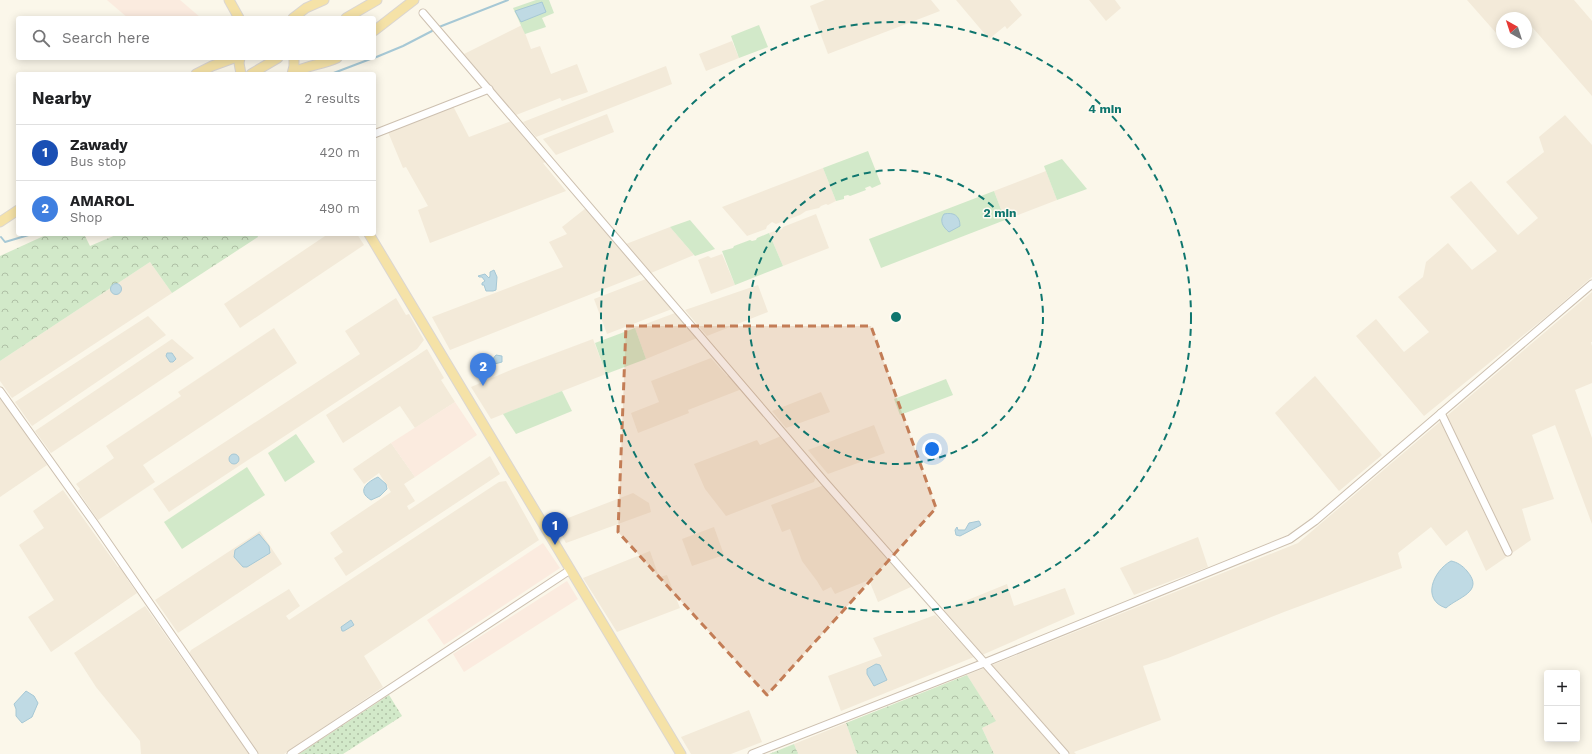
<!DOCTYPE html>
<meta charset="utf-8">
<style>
body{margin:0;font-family:"Work Sans",sans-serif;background:#f2f2f2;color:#202124}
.controls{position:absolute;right:12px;bottom:12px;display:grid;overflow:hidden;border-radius:4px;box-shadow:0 2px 10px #0003}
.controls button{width:36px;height:36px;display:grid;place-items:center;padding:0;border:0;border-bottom:1px solid #e0e0e0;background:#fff;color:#202124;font:20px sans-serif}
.compass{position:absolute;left:1496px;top:12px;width:36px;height:36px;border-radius:50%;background:#fff;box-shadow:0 2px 10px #0003;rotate:321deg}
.you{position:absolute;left:932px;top:449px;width:14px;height:14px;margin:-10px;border:3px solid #fff;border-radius:50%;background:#1a73e8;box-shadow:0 0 0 6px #1a73e833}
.badge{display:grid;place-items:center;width:26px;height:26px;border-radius:50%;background:#2563eb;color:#fff;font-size:13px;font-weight:700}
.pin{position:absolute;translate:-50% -33px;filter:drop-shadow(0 1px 2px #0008)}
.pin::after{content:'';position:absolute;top:21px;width:14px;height:12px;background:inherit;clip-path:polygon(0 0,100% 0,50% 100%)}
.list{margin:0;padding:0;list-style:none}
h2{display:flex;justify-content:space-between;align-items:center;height:52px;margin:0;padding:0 16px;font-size:17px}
h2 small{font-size:13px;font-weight:400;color:#757577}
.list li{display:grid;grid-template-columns:26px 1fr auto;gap:12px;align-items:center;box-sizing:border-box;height:56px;padding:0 16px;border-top:1px solid #e0e0e0}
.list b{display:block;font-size:15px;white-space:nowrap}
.list p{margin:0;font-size:13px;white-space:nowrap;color:#757577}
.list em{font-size:13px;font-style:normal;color:#757577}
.icon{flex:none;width:22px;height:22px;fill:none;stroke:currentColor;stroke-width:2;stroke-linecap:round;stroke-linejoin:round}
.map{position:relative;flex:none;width:1592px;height:754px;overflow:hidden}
.search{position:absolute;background:#fff;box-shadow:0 2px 10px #0003;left:16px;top:16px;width:360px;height:44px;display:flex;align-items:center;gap:10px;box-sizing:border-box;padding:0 14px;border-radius:4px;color:#757577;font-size:15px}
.panel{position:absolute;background:#fff;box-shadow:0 2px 10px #0003;left:16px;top:72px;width:360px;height:164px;border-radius:4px}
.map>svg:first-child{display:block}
</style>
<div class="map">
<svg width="1592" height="754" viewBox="0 0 1592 754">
<defs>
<pattern id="forest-crowns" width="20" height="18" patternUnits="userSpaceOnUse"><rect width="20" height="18" fill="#d2e9c9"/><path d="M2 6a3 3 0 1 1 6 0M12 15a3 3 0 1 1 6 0" fill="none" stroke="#afc0a5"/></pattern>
<pattern id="park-dots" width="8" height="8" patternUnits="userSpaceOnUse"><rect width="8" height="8" fill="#d2e9c9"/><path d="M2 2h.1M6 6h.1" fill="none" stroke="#afc0a5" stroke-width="1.8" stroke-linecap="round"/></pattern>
</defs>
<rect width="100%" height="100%" fill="#fbf7ea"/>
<!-- residential -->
<g fill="#f3ead9">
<path d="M825 0H931L940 11 828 54 810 6Z"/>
<path d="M956 0H1010L1022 15 1007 29 1005 26 989 39Z"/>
<path d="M1089 0H1115L1121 8 1106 21Z"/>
<path d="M1467 0H1574L1592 21V96L1526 20V18H1524L1520 14 1515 18H1502V30L1497 34Z"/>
<path d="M522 25 531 49 540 46 551 74 577 64 588 92 562 101 560 98 516 115 464 54Z"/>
<path d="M732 41 739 58 706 71 699 54Z"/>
<path d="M666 66 672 84 536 137 523 122Z"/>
<path d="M453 106 469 137 511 121 546 162 543 163 566 191 430 243 418 210 428 206 406 167 403 168 388 132Z"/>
<path d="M607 114 614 132 556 155 543 139Z"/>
<path d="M1565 115 1592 145V277L1547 316 1424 416 1356 336 1376 319 1404 352 1429 332 1398 297 1423 277 1426 262 1448 243 1472 270 1497 251 1450 197 1471 181 1518 235 1538 218 1506 182 1544 152 1539 137Z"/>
<path d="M823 168 836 201 828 205 826 204 821 206 819 208 806 211 800 215 776 224 772 222 767 226 766 229 747 236 722 207Z"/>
<path d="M1046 171 1057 200 1005 220 994 191Z"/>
<path d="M586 208 642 274 450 350 432 317 563 267 549 242 567 234 562 227Z"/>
<path d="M816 214 829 248 783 266 769 233 775 231H778L782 229 783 227Z"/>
<path d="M670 227 694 255 651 273 626 244Z"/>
<path d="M328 234H357L364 245 240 328 224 304Z"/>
<path d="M722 254 735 285 711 294 698 260 708 256 711 258Z"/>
<path d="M150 262 172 293 12 398 0 381V361Z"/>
<path d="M646 279 672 309 607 334 594 299Z"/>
<path d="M758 285 768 312 707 336 685 310Z"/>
<path d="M1592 292V342H1591L1592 346V383L1575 390 1592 438V524L1555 425 1532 435 1554 499 1522 509 1531 540 1486 571 1467 530 1446 546 1431 527 1398 553 1402 568 1284 612 1168 658 1143 666 1161 720 1074 752 1076 754H994L982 728 995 721 967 675 1298 543Z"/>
<path d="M396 298 406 315 409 314 424 340 417 349 169 512 153 489 360 354 345 331Z"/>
<path d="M675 313 697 338 646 359 635 328Z"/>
<path d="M148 316 166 335 32 426 15 402Z"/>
<path d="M274 328 297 363 143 465 155 482 98 520 78 491 80 489 76 484 114 458 106 446 181 396 178 392Z"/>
<path d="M172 339 194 358 51 453 35 431Z"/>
<path d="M593 339 606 374 491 419 471 387 513 369Z"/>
<path d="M427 349 444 378 441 380 455 402 415 428 400 406 343 443 326 415Z"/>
<path d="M711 358 727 376 730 375 742 389 688 410 689 413 638 433 631 413 659 402 651 381Z"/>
<path d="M1315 376 1382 455 1339 491 1275 413Z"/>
<path d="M821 392 830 412 786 428 772 411Z"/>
<path d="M0 396 47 465 0 497Z"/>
<path d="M874 425 885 453 828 474 808 450Z"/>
<path d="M781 436 816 476 814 482 726 516 705 489 694 464 757 440 760 445Z"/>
<path d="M391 443 415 477 404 484 415 501 407 506 409 510 490 456 500 474 346 576 334 558 343 552 330 533 391 492 379 473 364 484 353 469Z"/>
<path d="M506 481 539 540 364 656 383 687 284 754H258L189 654 191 650 289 589 300 606 286 616 289 620 499 482Z"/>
<path d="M824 485 913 586 878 602 869 580 835 594 831 587 823 591 817 581 802 561 790 529 782 532 771 505Z"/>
<path d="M63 490 118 567 120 566 128 577 127 579 137 593 51 652 28 617 54 600 19 545 44 528 33 511Z"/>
<path d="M633 493 649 503 651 512 566 543 555 523Z"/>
<path d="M714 527 724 555 692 566 682 539Z"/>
<path d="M260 531 282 564 178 633 155 600Z"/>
<path d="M1198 537 1208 567 1134 595 1120 568Z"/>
<path d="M650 551 659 577 667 575 680 608 617 632 583 578Z"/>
<path d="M1007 584 1014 606 1065 588 1075 614 982 655 943 610Z"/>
<path d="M145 606 249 754H141L140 741 96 687 74 653Z"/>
<path d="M935 615 974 657 841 711 828 676 882 656 873 638Z"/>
<path d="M749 710 762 742 731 754H691L681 737Z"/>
<path d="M846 723 857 754H798L794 744Z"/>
</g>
<!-- commercial -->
<g fill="#fbebdf">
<path d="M107 0H180L201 18H128Z"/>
<path d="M455 402 477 435 415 477 391 443Z"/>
<path d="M543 543 560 568 444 645 427 620Z"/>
<path d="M567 581 578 599 464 672 453 654Z"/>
</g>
<!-- green -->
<g fill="#d2e9c9">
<path d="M536 0H549L554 13 542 18 546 27 525 34 513 8Z"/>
<path d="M759 25 768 47 739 58 731 36Z"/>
<path d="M868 151 881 184 872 188 870 186 865 188 866 190 850 196 848 195 844 196V199L836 201 823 168Z"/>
<path d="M1062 159 1087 189 1057 200 1044 166Z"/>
<path d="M994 191 1005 220 881 268 869 239Z"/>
<path d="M690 220 715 249 695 256 670 227Z"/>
<path d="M769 233 783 266 735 285 722 251 733 248 734 246 750 240 752 241 756 240 757 238Z"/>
<path d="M635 328 646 359 606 374 595 343Z"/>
<path d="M946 379 953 395 900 415 894 399Z"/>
<path d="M562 391 572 411 516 434 503 414Z"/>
<path d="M296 434 315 462 285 482 268 453Z"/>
<path d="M247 467 265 495 182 549 164 522Z"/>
</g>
<!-- forest -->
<g fill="url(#forest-crowns)">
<path d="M48 234H84L90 246 118 234H257L258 237 172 293 150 262 0 361V256Z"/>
<path d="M967 675 996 721 982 728 994 754H857L846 723Z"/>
<path d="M794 744 798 754H769Z"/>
</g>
<!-- park -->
<path fill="url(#park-dots)" d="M389 695 402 716 343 754H299Z"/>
<!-- water -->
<g fill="#bfdae4" stroke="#a6c8d5">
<path d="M542 2 546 12 521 22 515 11Z"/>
<path d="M944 214C953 212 960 215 960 226L949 232C943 227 939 221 944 214Z"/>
<path d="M494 270 497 277 496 290 493 291H486L484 285H482V283L485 281 482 277H479L478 276 485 274 489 278 490 276V272Z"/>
<circle cx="116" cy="289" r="5.5"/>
<path d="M167 353H172L176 359 173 362H170L166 356Z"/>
<path d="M496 355 502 356V362L491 365V361Z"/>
<circle cx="234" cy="459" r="5"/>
<path d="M378 477 386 484 387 489 380 496 371 500C356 491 367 482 378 477Z"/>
<path d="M979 521 981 525 960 536 956 535 955 530 957 527 958 530H965L969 523Z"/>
<path d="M259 534 269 546 270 553 247 567H243L234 557 235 550Z"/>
<path d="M1451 561C1457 562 1463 566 1467 571 1485 592 1458 597 1446 608 1421 600 1433 571 1451 561Z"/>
<path d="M351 620 354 625 344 631H342L341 627Z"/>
<path d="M876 664 880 665 887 680 874 686 867 674V669Z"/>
<path d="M26 691 34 696 38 703 32 717 22 723 16 716V709L14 704Z"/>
</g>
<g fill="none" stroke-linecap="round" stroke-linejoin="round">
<!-- stream -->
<g stroke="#a6c8d5" stroke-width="2">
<path d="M439 27 508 0"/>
<path d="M374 58 403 46 432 31"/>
<path d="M331 74 373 58"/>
<path d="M1 237 5 242 32 234"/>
</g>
<defs>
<g id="minor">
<path d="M423 13 824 481 1065 754"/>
<path d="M374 134 489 89"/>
<path d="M0 391 95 524 254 754"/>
<path d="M1441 413 1508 552"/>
<path d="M291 754 570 570"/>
<path d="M752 754 984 663 1290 539 1315 521 1592 284"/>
</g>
<g id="major">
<path d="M229 0 239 18"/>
<path d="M293 18 306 8 324 0"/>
<path d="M346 18 377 0"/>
<path d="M374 31 414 0"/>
<path d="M240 58 239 63 241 74"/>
<path d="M293 73C306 65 322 65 337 58"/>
<path d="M196 74 212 66 234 58"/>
<path d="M251 74 278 58"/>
<path d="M292 74 294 66V58"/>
<path d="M0 222 18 210"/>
<path d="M369 234 681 754"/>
</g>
</defs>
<!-- minor casing -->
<use href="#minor" stroke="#cdc0b0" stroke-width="9"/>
<!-- major casing -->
<use href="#major" stroke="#dbd6d1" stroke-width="11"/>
<!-- minor -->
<use href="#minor" stroke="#fff" stroke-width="7"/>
<!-- major -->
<use href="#major" stroke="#f5e2a7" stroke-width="9"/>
</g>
<!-- marked area -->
<path fill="#c37d56" fill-opacity="0.2" stroke="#c37d56" stroke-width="3" stroke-dasharray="8 5" stroke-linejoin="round" d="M626 326H871L936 508 767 695 618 532Z"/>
<!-- distance rings -->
<g fill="none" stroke="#0f766e" stroke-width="2" stroke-dasharray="7 5">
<circle cx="896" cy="317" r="147"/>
<circle cx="896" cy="317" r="295"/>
</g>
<circle cx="896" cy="317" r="6" fill="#0f766e" stroke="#fefaf0" stroke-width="2"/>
<g font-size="12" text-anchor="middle" font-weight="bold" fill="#0f766e" stroke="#fefaf0" stroke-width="3" stroke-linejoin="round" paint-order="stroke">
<text x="1105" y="113">4 min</text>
<text x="1000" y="217">2 min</text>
</g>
</svg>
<div class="controls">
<button>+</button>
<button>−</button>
</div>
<svg class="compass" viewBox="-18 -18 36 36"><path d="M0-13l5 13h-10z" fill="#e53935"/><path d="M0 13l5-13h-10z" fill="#757577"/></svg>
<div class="you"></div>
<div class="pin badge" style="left:555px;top:545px;background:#1a4fb4">1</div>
<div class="pin badge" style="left:483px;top:386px;background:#3f7fe0">2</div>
<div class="search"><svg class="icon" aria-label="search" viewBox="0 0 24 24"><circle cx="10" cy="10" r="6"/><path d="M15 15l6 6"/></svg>Search here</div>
<section class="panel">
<h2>Nearby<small>2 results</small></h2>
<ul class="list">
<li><span class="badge" style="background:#1a4fb4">1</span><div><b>Zawady</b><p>Bus stop</p></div><em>420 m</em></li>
<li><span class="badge" style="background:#3f7fe0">2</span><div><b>AMAROL</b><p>Shop</p></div><em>490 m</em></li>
</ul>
</section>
</div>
